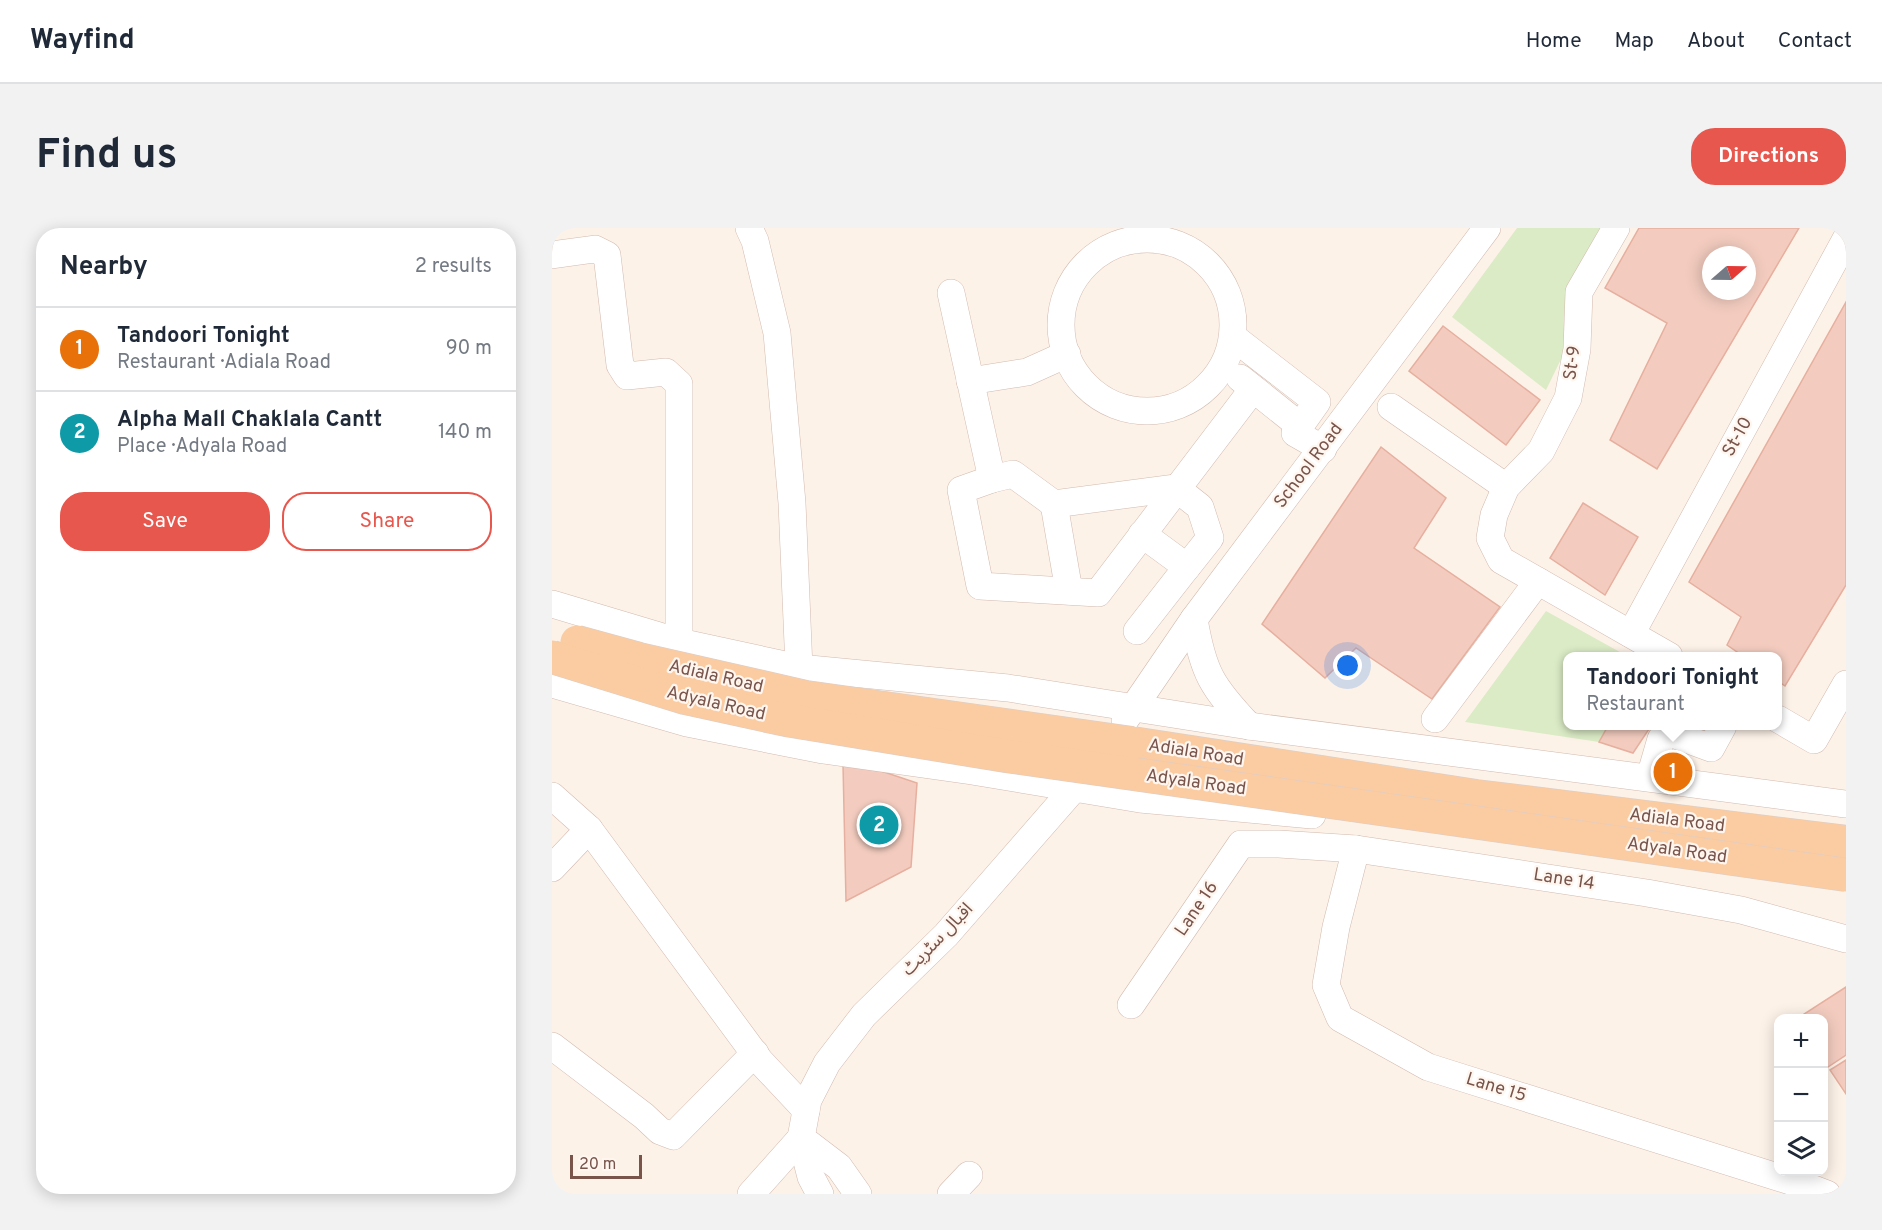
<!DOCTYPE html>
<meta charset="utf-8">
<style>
body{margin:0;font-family:Overpass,"Noto Sans Arabic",sans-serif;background:#f2f2f3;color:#1f2937}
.controls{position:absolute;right:18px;bottom:18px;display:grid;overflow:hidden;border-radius:12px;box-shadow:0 3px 15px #0003}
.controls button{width:54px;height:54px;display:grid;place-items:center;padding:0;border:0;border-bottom:2px solid #e0e1e3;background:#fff;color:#1f2937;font:30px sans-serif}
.compass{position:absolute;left:1150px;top:18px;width:54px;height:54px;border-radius:50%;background:#fff;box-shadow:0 3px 15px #0003;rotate:70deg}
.scale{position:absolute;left:18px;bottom:15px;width:72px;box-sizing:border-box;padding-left:6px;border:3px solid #78544b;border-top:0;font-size:16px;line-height:21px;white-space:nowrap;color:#78544b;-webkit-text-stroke:4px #fff6ef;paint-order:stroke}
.you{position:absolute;left:796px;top:438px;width:21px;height:21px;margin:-15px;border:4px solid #fff;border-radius:50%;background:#1a73e8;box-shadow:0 0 0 9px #1a73e833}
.badge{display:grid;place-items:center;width:39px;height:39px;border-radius:50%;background:#e7574d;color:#fff;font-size:20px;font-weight:700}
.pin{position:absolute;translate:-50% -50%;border:3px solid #fff;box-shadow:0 2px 6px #0006}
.popup{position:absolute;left:1011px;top:424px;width:219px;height:78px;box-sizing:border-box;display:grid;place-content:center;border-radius:12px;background:#fff;filter:drop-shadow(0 2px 4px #0005);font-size:20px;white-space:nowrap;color:#747a83}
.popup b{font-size:22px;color:#1f2937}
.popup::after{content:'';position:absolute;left:50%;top:100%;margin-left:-12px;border:12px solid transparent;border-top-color:#fff}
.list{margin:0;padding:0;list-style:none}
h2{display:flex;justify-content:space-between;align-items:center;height:78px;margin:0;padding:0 24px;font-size:26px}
h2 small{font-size:20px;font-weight:400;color:#747a83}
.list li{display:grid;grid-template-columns:39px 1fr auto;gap:18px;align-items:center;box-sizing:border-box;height:84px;padding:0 24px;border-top:2px solid #e0e1e3}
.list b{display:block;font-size:22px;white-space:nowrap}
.list p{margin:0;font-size:20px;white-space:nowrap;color:#747a83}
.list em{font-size:20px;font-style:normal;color:#747a83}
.actions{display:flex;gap:12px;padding:18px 24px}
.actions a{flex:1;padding:14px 0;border:2px solid #e7574d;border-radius:24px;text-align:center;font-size:21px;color:#e7574d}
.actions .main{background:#e7574d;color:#fff}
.icon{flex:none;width:33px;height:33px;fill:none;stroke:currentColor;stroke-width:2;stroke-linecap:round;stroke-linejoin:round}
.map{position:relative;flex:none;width:1294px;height:966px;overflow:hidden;border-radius:24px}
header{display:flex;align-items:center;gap:36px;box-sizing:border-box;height:84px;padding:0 30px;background:#fff;border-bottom:2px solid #e0e1e3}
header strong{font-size:28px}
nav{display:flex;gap:33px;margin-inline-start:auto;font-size:21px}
.intro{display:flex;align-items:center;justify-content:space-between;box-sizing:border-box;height:144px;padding:0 36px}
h1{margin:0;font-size:42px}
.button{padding:15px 27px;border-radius:24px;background:#e7574d;color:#fff;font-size:21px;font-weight:700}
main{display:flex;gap:36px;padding:0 36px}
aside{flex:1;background:#fff;border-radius:24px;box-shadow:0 3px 15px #0003}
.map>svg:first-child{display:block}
</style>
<header>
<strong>Wayfind</strong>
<nav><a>Home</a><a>Map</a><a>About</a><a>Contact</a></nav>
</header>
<div class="intro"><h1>Find us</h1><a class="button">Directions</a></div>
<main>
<aside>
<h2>Nearby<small>2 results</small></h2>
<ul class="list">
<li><span class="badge" style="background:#e8710a">1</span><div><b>Tandoori Tonight</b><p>Restaurant · Adiala Road</p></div><em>90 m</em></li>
<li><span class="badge" style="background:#0f9aa8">2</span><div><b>Alpha Mall Chaklala Cantt</b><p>Place · Adyala Road</p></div><em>140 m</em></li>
</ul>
<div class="actions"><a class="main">Save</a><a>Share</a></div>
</aside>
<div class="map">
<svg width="1294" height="966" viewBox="0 0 1294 966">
<rect width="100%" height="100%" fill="#fdf2e8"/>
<!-- green -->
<g fill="#dbebc6">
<path d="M965 0H1073L994 162 900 89Z"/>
<path d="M994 383 1075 428H1016V498H1056L1047 514 913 494Z"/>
</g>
<!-- building -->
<g fill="#f3ccbf" stroke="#e6af9f" stroke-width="1.5" fill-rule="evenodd">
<path d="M1087 0H1247L1105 241 1058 212 1115 95 1053 60ZM1159 27H1195V63H1159Z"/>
<path d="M1294 74V357L1233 458 1226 453V428H1191L1175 417 1189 389 1137 354Z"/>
<path d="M891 98 988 172 954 217 857 143Z"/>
<path d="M829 219 894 270 862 320 948 379 880 471 804 420 773 450 710 396Z"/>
<path d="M1031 275 1086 309 1053 367 998 330Z"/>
<path d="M1056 498H1099L1081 525 1047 514Z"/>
<path d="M291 537 329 543 365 555 359 639 294 673Z"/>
<path d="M1294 759V827L1276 839 1272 832V790H1246Z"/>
<path d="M1294 832V866L1278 842Z"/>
</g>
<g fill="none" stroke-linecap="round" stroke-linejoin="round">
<defs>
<g id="minor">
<path d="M197 0 203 13 225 105 240 275 247 440"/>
<path d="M1064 0 1027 64 1025 121 1016 170 989 223 954 259 942 287 938 310 949 332 1117 428"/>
<circle cx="595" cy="97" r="86"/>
<path d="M0 27 43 21 55 27 68 137 75 148 114 144 127 156V414"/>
<path d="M399 65 440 251 409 262 428 358 546 365 701 161"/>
<path d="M681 109 765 174 743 205 771 221"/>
<path d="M688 150 748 198"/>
<path d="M418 153 475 144 515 126"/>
<path d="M839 179 954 259"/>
<path d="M440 251 461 246 502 276 624 260 648 279 658 310 635 339"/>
<path d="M502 276 517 363"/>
<path d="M0 376 127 414 247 440 456 460 697 498 1294 576"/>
<path d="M642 391C651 445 660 459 697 498"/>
<path d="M585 403 635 339 590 306"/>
<path d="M1079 406 1294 11"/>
<path d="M0 456 135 495 271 522 420 543 588 571 760 587"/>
<path d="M883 491 986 353"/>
<path d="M1226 491 1262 512 1294 456"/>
<path d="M573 492 642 391 935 0"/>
<path d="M1098 549 1109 511 1118 505 1159 520 1171 498"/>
<path d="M0 568 37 601 0 640"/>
<path d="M37 601 208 833 254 882"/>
<path d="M804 621 784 699 774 757 788 790 876 839 1254 958 1275 966"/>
<path d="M579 777 689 616H727L804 621 1095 665 1189 682 1294 711"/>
<path d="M0 818 92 888 108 903 121 908 203 825"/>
<path d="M199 966 249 910 287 939 306 966"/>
<path d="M268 966 259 949 249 910 256 872 275 835 312 787 394 707 531 550"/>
<path d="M399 966 417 947"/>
</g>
<path id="major" d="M580 515 924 568 1294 614"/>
</defs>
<!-- minor casing -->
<use href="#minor" stroke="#d2bab0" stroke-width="28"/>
<!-- major casing -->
<use href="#major" stroke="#d9cfcd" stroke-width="34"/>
<!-- minor -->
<use href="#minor" stroke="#fff" stroke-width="27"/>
<!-- major -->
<use href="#major" stroke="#fbcba1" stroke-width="33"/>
<defs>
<g id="major-bridge">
<path d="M25 414 87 431 254 469 580 515"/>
<path d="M0 429 133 470 234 492 454 528 1294 647"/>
</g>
</defs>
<!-- major-bridge casing -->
<use href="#major-bridge" stroke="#d9cfcd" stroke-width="34" stroke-linecap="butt"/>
<!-- major-bridge -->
<use href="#major-bridge" stroke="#fbcba1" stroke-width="33"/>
</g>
<g text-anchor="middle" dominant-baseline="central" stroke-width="4.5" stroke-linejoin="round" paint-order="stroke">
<!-- street labels -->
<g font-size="18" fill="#78544b" stroke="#fff6ef">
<text transform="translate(1021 135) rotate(-82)">St-9</text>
<text transform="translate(1186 209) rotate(-61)">St-10</text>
<text transform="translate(757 238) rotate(-53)">School Road</text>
<text transform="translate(164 449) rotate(13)">Adiala Road</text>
<text transform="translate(164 476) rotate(13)">Adyala Road</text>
<text transform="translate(644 525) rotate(9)">Adiala Road</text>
<text transform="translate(644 555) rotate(8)">Adyala Road</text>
<text transform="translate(1125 593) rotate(7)">Adiala Road</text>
<text transform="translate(1125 623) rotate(8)">Adyala Road</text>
<text transform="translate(1012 652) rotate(9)">Lane 14</text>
<text transform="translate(645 681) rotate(-56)">Lane 16</text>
<text transform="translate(386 712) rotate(-46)">اقبال سٹریٹ</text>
<text transform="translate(944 860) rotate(17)">Lane 15</text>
</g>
</g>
</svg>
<div class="controls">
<button>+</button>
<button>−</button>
<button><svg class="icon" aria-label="layers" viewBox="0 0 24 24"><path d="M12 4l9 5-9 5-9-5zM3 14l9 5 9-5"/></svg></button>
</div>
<svg class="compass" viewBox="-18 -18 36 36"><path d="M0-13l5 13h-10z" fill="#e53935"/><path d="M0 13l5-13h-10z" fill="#747a83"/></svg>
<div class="scale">20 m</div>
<div class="you"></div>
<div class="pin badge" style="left:1121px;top:544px;background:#e8710a">1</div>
<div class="popup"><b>Tandoori Tonight</b>Restaurant</div>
<div class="pin badge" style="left:327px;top:597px;background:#0f9aa8">2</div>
</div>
</main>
